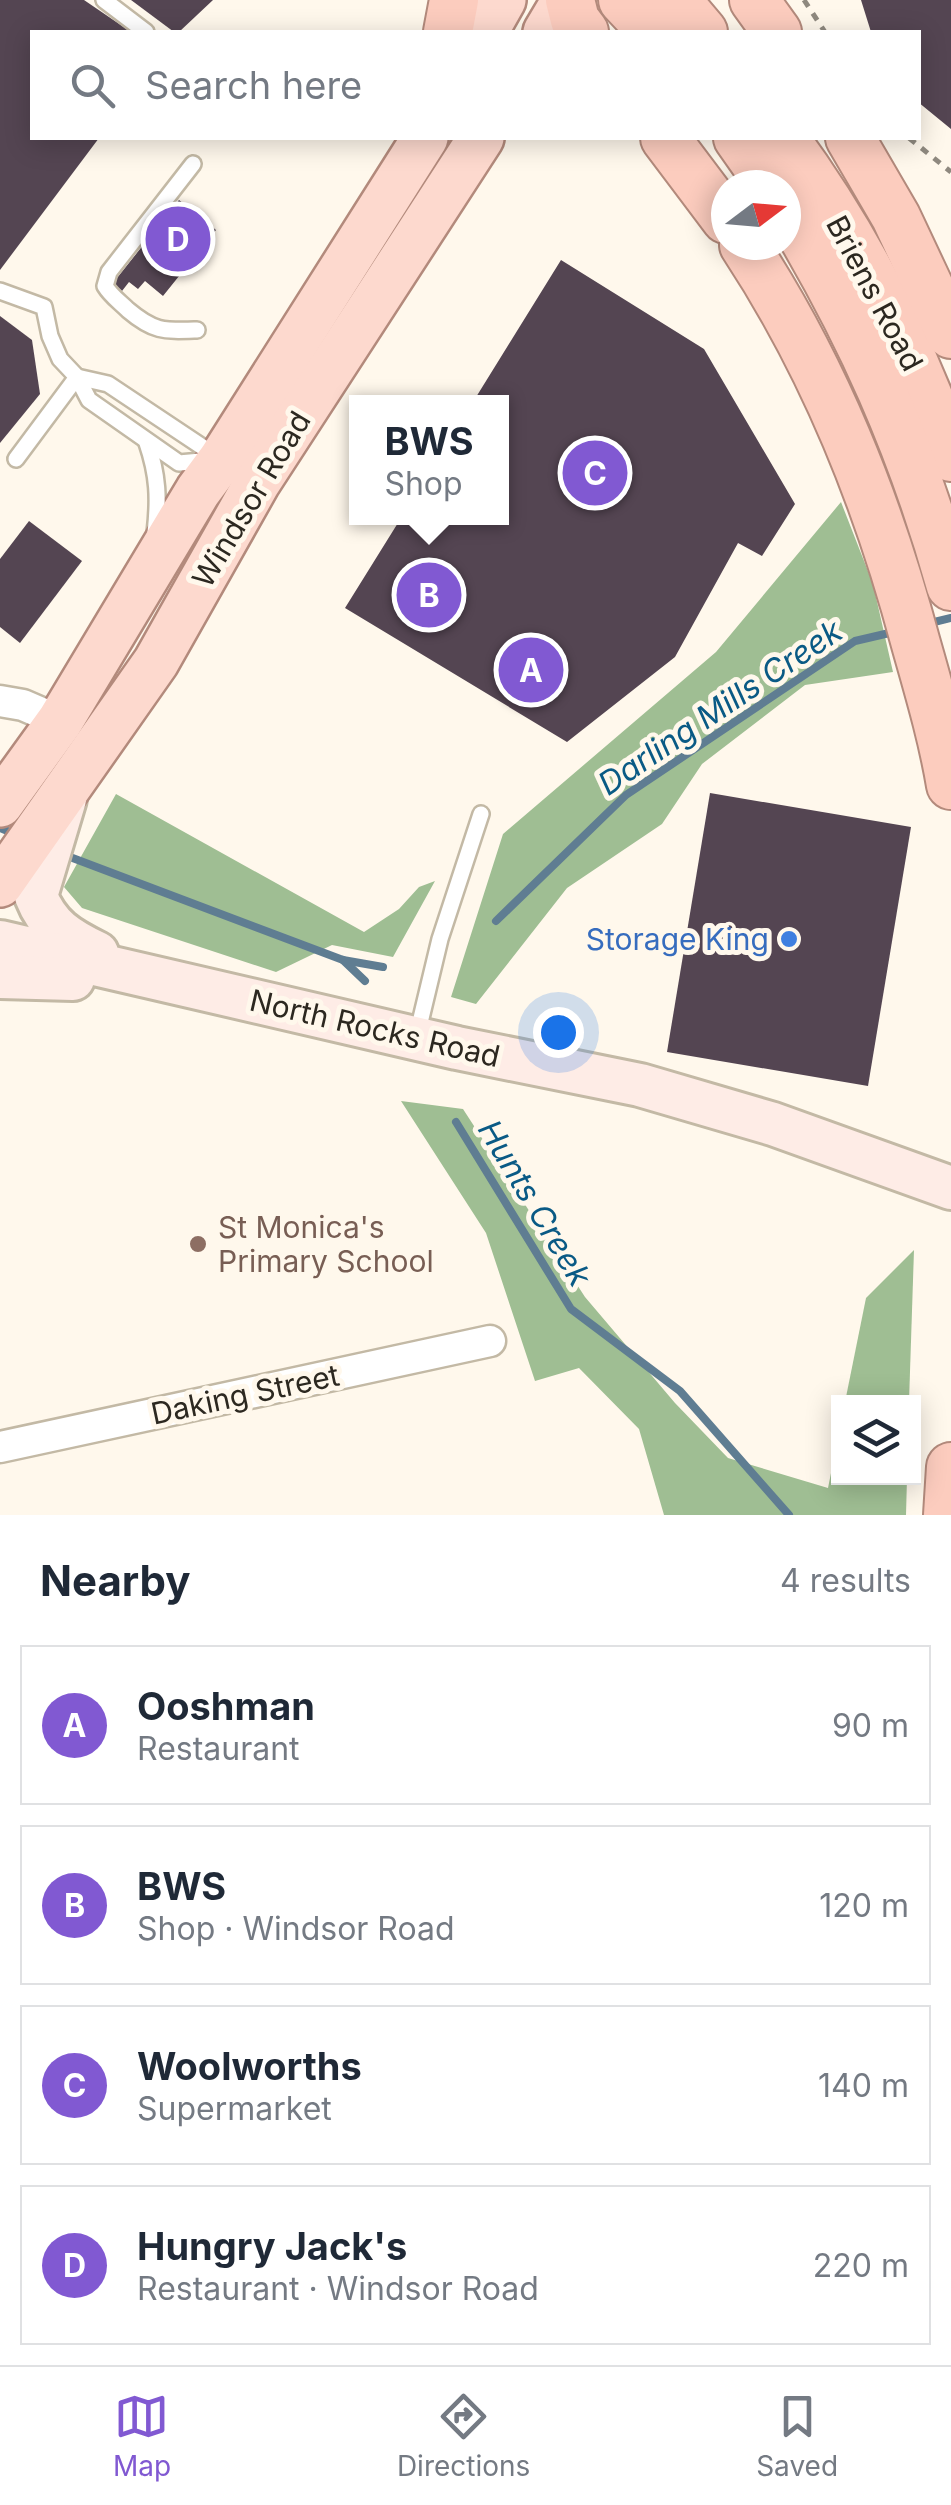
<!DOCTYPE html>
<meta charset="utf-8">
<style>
body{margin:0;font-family:Inter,sans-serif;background:#f6f6f7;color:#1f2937}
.controls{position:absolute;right:30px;bottom:30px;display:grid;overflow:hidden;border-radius:0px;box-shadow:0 5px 25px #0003}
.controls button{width:90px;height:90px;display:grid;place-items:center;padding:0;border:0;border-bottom:2px solid #e0e1e3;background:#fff;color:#1f2937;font:50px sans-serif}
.compass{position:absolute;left:711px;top:170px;width:90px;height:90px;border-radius:50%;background:#fff;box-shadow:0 5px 25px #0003;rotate:74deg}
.you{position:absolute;left:558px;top:1032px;width:35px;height:35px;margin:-25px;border:8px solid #fff;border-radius:50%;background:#1a73e8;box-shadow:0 0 0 15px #1a73e833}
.badge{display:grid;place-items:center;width:65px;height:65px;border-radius:50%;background:#8159d2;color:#fff;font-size:32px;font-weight:700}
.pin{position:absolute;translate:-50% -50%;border:5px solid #fff;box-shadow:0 2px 10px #0006}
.popup{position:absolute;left:349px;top:395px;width:160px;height:130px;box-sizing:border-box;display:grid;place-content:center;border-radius:0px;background:#fff;filter:drop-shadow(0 2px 8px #0005);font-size:32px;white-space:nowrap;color:#747a83}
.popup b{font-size:38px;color:#1f2937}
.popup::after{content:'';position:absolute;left:50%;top:100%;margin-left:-20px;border:20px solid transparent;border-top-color:#fff}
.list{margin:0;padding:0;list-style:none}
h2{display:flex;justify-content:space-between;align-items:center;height:130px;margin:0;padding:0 40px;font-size:42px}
h2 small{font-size:32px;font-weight:400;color:#747a83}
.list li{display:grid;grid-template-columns:65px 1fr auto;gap:30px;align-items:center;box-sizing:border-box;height:160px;margin:0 20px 20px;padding:0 20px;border:2px solid #e0e1e3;border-radius:0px}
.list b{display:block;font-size:38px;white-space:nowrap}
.list p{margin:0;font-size:32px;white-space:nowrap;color:#747a83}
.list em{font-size:32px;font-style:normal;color:#747a83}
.icon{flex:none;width:55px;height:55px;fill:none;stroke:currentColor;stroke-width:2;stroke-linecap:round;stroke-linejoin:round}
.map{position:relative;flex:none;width:951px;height:1515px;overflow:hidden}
.search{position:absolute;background:#fff;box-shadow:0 5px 25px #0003;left:30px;right:30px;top:30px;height:110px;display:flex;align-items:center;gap:25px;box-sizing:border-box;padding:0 35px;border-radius:0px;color:#747a83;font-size:38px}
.sheet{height:850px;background:#fff}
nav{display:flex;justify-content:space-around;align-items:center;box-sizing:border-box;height:140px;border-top:2px solid #e0e1e3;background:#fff;font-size:28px;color:#747a83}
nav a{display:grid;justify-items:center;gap:5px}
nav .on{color:#8159d2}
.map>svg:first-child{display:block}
</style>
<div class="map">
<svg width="951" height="1515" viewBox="0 0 951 1515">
<rect width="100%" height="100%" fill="#fff8ec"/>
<!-- forest -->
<g fill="#9fbe93">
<path d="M841 502 873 584 893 672 805 685 702 764 662 824 567 888 476 1004 451 997 503 834 716 652Z"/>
<path d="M116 794 364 932 399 909 419 887 435 881 393 957 332 945 276 972 82 908 64 887Z"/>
<path d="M401 1101 463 1109 585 1297 675 1403 728 1458 828 1488 838 1438V1478H907L906 1515H664L639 1429 579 1368 535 1381 486 1233Z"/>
<path d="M914 1250 909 1402H845L866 1298Z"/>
</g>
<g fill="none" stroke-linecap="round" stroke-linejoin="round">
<!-- stream -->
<g stroke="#5f7d92" stroke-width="8">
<path d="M926 624 951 618"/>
<path d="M0 828 17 835"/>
<path d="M62 854 343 960 383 967"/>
<path d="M496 921 626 795 855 641 898 631"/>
<path d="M343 960 365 981"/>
<path d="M456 1122 571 1309 680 1391 789 1515"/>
</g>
</g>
<!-- building -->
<g fill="#544552">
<path d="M0 0H84L131 32H32V138H99L0 270Z"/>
<path d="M131 0H213L179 32H174Z"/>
<path d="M861 0H951V129L918 102V32H871Z"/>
<path d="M179 200 216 230 163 296 145 281 138 289 129 282 122 291 113 283Z"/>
<path d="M561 260 704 349 795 504 762 556 738 543 675 657 567 742 345 608 401 518H502V402H473Z"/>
<path d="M0 316 32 340 40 394 0 443Z"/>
<path d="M29 521 82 561 20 643 0 627V559Z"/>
<path d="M710 793 911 827 868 1086 667 1052Z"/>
</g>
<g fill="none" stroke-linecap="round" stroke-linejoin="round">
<defs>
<g id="service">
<path d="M104 0 146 32"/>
<path d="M193 164 109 272 105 286C111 296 120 302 128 310 154 332 164 331 197 330"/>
<path d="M0 291 44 307 50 336 60 359 77 377 89 400 179 463 212 460"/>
<path d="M77 377 108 384 216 456"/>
<path d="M147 443C158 475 159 499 155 533"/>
<path d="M16 459 77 377"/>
<path d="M417 1035 440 939 481 814"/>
</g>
<g id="minor">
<path d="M0 701 23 705 60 721"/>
<path d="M0 1447 490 1341"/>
</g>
<g id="secondary">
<path d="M65 799 36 896C48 927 68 939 97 953"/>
<path d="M0 942 457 1048 640 1085 773 1124 951 1188"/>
<path d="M0 977 73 979"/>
</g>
<g id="primary">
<path d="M485 32 503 0"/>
<path d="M546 32 565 0"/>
<path d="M0 804 60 721 198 491 221 460 425 138"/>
<path d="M0 884 156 662 257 483 481 138"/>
</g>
<g id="trunk">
<path d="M570 0 575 20 584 32"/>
<path d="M623 0 653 32"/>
<path d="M676 0 703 32"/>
<path d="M754 0 777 32"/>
<path d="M448 32 454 0"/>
<path d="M665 138 726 219"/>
<path d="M738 138 771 185"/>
<path d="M784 138C855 234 911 344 951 457"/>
<path d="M850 138 896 217 951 334"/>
<path d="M786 208C861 332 912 447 951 586"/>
<path d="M744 245C825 368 878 502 916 644 929 690 943 737 951 785"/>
<path d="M948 1515 951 1467"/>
</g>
</defs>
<!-- service casing -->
<use href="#service" stroke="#c3b9a5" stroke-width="20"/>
<!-- minor casing -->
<use href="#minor" stroke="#c3b9a5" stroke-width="35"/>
<!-- secondary casing -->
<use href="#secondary" stroke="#c3b9a5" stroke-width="48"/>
<!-- primary casing -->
<use href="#primary" stroke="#b38a7c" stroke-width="50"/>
<!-- trunk casing -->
<use href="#trunk" stroke="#b38a7c" stroke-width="52"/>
<!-- path -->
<g stroke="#8f897f" stroke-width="5" stroke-dasharray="8 8" stroke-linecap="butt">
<path d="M804 0 825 32"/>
<path d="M909 138 951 172"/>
</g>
<!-- service -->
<use href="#service" stroke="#fff" stroke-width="15"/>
<!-- minor -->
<use href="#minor" stroke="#fff" stroke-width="30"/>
<!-- secondary -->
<use href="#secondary" stroke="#feece6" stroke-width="42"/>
<!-- primary -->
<use href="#primary" stroke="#fdd9ce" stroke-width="45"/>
<!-- trunk -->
<use href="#trunk" stroke="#fcccbe" stroke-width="48"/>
</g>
<!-- markers -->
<circle fill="#3f7fe0" stroke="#fff8ec" stroke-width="4" cx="789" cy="939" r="10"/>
<circle fill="#8d6e63" stroke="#fff8ec" stroke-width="4" cx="198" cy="1244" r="10"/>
<g text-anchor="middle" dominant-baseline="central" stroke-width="10" stroke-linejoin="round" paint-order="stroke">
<!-- street labels -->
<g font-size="30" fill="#2c2820" stroke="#fff8ec">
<text transform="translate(875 293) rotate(62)">Briens Road</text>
<text transform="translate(251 499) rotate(-59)">Windsor Road</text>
<text transform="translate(375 1028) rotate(13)">North Rocks Road</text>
<text transform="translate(245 1394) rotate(-12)">Daking Street</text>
</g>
<!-- shop labels -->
<g font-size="30" fill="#366cbe" stroke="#fff8ec" text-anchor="end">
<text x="769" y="939">Storage King</text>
</g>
<!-- education labels -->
<g font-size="30" fill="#785e54" stroke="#fff8ec" text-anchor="start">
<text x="218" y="1227">St Monica's<tspan x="218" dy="34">Primary School</tspan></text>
</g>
<!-- water labels -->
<g font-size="32" font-style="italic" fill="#0a5a85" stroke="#fff8ec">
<text transform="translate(720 707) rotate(-34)">Darling Mills Creek</text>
<text transform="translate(535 1203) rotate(59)">Hunts Creek</text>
</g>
</g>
</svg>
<div class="controls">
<button><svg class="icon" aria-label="layers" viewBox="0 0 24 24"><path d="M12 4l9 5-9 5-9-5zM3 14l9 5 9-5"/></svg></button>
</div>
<svg class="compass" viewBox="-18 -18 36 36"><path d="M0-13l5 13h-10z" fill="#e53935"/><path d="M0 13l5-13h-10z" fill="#747a83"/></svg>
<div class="you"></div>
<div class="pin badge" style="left:531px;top:670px">A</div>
<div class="pin badge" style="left:429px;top:595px">B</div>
<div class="popup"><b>BWS</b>Shop</div>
<div class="pin badge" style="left:595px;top:473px">C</div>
<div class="pin badge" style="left:178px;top:239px">D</div>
<div class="search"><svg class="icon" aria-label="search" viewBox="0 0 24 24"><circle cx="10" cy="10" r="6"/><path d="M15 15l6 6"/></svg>Search here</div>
</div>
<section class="sheet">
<h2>Nearby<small>4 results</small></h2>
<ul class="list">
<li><span class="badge">A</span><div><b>Ooshman</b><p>Restaurant</p></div><em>90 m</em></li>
<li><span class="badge">B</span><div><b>BWS</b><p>Shop · Windsor Road</p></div><em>120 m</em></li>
<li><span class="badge">C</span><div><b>Woolworths</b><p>Supermarket</p></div><em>140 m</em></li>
<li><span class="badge">D</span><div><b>Hungry Jack's</b><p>Restaurant · Windsor Road</p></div><em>220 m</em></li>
</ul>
</section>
<nav>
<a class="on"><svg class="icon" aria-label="map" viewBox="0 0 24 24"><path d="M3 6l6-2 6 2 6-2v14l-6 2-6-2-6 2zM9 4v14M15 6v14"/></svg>Map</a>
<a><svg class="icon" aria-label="directions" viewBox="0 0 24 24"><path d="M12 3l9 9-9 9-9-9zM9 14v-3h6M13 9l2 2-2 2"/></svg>Directions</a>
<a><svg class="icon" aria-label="saved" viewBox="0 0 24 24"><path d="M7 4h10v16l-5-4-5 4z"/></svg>Saved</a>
</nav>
